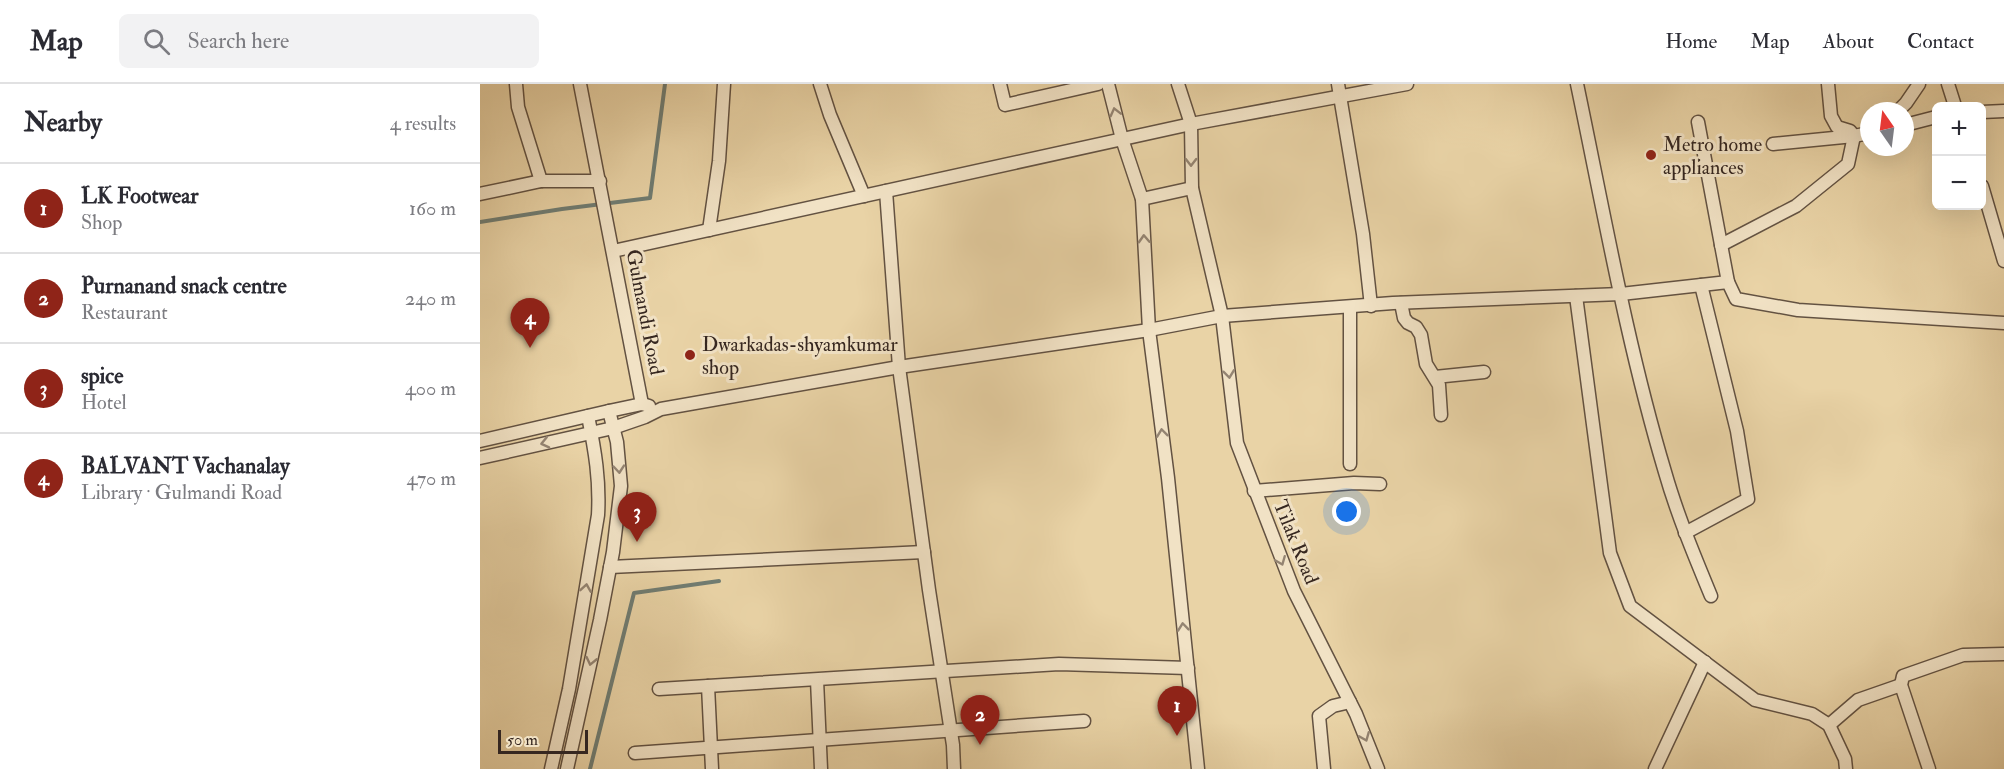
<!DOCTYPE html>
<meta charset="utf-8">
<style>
body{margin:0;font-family:"IM FELL Double Pica",serif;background:#f2f2f3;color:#2b2b33}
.controls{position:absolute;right:18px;top:18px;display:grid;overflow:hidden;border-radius:9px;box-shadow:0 6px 24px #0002}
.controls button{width:54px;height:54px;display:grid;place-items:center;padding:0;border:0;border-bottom:2px solid #e1e1e2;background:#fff;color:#2b2b33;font:30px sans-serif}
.compass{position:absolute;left:1380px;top:18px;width:54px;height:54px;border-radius:50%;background:#fff;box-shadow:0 6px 24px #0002;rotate:346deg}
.scale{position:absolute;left:18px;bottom:15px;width:90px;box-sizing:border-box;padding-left:6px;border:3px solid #362720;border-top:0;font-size:16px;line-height:21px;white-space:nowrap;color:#362720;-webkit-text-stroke:4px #f1e2c5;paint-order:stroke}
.you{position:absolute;left:867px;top:428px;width:21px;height:21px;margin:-15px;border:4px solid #fff;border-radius:50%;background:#1a73e8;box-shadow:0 0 0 9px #1a73e833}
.badge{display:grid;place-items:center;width:39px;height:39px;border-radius:50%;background:#8f2418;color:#fff;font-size:20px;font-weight:700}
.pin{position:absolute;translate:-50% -50px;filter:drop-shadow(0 2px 3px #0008)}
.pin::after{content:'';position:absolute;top:32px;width:21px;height:18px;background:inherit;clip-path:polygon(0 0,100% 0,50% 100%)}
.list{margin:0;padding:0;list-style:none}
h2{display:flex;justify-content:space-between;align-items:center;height:78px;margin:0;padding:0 24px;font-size:26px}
h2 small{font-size:20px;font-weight:400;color:#7c7c81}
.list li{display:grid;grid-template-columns:39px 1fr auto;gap:18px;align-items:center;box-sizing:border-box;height:90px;padding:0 24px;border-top:2px solid #e1e1e2}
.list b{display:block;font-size:22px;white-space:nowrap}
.list p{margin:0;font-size:20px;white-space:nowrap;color:#7c7c81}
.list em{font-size:20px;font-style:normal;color:#7c7c81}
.icon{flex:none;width:33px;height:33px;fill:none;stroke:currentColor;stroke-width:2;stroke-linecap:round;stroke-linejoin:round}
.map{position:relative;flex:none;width:1524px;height:685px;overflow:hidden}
header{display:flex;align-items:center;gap:36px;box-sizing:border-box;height:84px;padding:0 30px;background:#fff;border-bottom:2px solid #e1e1e2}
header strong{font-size:28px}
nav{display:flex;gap:33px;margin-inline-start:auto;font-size:21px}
.search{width:420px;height:54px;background:#f2f2f3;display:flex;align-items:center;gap:15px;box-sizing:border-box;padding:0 21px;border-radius:9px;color:#7c7c81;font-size:22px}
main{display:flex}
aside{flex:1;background:#fff}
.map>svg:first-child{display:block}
</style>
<header>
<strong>Map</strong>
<div class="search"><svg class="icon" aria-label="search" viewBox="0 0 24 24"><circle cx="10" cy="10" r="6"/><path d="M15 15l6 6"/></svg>Search here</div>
<nav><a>Home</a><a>Map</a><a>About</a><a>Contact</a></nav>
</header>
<main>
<aside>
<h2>Nearby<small>4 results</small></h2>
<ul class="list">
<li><span class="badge">1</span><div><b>LK Footwear</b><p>Shop</p></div><em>160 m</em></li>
<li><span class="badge">2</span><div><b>Purnanand snack centre</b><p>Restaurant</p></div><em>240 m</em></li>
<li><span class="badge">3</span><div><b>spice</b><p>Hotel</p></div><em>400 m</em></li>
<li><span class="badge">4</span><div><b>BALVANT Vachanalay</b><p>Library · Gulmandi Road</p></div><em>470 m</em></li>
</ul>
</aside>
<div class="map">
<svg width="1524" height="685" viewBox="0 0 1524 685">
<rect width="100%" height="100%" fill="#e9d3a6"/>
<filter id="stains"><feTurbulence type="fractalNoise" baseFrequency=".00333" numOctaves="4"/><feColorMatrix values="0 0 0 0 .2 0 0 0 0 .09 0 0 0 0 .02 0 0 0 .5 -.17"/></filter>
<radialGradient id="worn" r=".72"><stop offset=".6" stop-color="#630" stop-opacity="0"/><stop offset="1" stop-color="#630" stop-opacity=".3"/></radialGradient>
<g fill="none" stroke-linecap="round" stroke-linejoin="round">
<!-- stream -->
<g stroke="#707d73" stroke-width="4">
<path d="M0 138 82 125 170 114 185 0"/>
<path d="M110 685 154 509 239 497"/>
</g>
<defs>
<g id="minor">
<path d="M36 0 38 23 61 97"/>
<path d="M100 0 162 320"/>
<path d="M340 0 350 31 384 112"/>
<path d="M520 0 525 21 618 0"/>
<path d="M628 0 642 55 662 115 669 246 688 394 718 685"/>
<path d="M698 0 711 40 712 104 742 232 757 359 814 507 876 630 898 685"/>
<path d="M858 0 883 150 891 222"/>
<path d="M1097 0C1124 129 1147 261 1185 388 1197 430 1214 471 1231 512"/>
<path d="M1468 0 1475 22"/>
<path d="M1418 27 1426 19 1439 0"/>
<path d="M1502 28 1524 27"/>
<path d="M1218 38 1248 198"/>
<path d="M1425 41 1456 33"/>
<path d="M1293 60 1374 52 1389 49"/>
<path d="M1502 102 1524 177"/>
<path d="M406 107 419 283 449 506 473 661 474 685"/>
<path d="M0 110 61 97H120"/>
<path d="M662 115 712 104"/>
<path d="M229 146 239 77 244 0"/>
<path d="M1241 161 1316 122 1368 80 1374 52 1370 47 1357 43 1351 32 1348 0"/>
<path d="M133 167 711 40 927 0"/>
<path d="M1096 212 1130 469 1150 522 1275 616 1332 630 1349 641 1365 675 1366 685"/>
<path d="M921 219 924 234 928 239 936 243 941 251 946 280 959 301 961 331"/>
<path d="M955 293 1004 288"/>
<path d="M0 357 129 327 162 320 169 322"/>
<path d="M0 374 133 344 165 333 181 325 419 283 669 246 742 232 913 219 1141 210 1248 198 1256 215 1318 226 1524 239"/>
<path d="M870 380V223"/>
<path d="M774 407 874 399 900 400"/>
<path d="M1205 449 1268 415 1257 347 1221 201"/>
<path d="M130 483 444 468"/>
<path d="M337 596 341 685"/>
<path d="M228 602 232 685"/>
<path d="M179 605 579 580 708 584"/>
<path d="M1349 641 1378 616 1421 601"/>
<path d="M155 669 604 637"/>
<path d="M71 685 89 605 118 431C120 396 115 367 108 332"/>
<path d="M87 685 120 536 133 468 141 402 137 358 129 327"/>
<path d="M844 685 839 632 853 622 870 618"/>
<path d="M1175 685 1225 578"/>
<path d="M1449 685 1421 601 1423 592 1483 571 1524 570"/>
</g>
</defs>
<!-- minor casing -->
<use href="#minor" stroke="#635242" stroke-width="15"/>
<!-- minor -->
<use href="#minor" stroke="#f1e2c5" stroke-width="12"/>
</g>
<!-- one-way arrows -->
<defs><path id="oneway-chevron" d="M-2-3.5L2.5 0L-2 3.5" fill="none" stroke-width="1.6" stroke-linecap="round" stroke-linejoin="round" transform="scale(1.5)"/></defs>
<g stroke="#948472">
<use href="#oneway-chevron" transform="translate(635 28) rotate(-104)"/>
<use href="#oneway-chevron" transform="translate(711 78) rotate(90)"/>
<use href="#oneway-chevron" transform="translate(664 155) rotate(-93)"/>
<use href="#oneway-chevron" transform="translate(749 290) rotate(83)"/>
<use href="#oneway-chevron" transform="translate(682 349) rotate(-97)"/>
<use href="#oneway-chevron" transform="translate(65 359) rotate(167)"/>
<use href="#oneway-chevron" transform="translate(139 385) rotate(85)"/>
<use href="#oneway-chevron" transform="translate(801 477) rotate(68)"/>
<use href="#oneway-chevron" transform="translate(106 504) rotate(-81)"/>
<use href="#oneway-chevron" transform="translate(703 543) rotate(-96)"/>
<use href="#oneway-chevron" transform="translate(111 577) rotate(103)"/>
<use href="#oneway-chevron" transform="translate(885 653) rotate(68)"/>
</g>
<!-- markers -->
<g fill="#8f2418" stroke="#f1e2c5" stroke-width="2">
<circle cx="1171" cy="71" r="6"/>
<circle cx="210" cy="271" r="6"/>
</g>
<g text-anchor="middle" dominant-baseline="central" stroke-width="6" stroke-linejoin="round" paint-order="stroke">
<!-- poi labels -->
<g font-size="20" fill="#362720" stroke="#f1e2c5" text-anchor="start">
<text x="1183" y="60">Metro home<tspan x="1183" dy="23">appliances</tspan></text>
<text x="222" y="260">Dwarkadas-shyamkumar<tspan x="222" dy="23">shop</tspan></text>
</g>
<!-- street labels -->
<g font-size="20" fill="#362720" stroke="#f1e2c5">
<text transform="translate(165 228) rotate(79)">Gulmandi Road</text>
<text transform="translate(816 458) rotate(68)">Tilak Road</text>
</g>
</g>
<rect width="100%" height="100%" filter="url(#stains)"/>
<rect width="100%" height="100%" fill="url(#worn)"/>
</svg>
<div class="controls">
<button>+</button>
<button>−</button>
</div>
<svg class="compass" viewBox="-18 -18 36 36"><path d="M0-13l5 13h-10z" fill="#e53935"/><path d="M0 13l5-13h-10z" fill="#7c7c81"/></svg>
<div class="scale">50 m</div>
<div class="you"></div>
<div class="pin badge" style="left:697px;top:652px">1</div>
<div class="pin badge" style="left:500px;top:661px">2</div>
<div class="pin badge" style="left:157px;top:458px">3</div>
<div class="pin badge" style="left:50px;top:264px">4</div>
</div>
</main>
